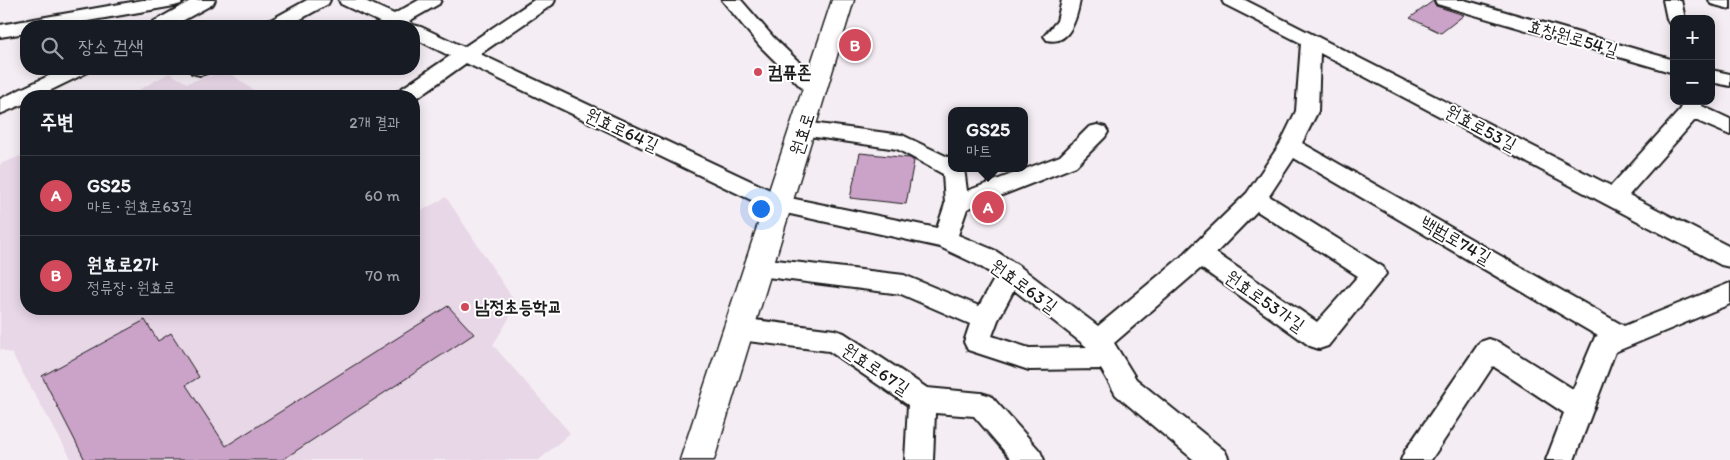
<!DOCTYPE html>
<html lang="ko">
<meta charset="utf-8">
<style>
body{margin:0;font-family:Itim,"Poor Story",sans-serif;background:#242831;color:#f1f3f6}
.controls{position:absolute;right:15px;top:15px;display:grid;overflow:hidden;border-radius:10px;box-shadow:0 2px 12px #0003}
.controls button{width:45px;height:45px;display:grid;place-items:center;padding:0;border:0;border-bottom:1px solid #363941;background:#171b24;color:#f1f3f6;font:25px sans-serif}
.you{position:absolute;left:760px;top:208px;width:18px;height:18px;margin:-12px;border:4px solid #fff;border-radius:50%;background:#1a73e8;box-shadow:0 0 0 8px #1a73e833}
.badge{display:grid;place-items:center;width:32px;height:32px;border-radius:50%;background:#d1495b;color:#fff;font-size:16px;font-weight:700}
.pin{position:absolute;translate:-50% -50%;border:2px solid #fff;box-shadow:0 1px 5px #0006}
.popup{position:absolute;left:948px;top:107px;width:80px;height:65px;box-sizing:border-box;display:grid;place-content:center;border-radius:10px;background:#171b24;filter:drop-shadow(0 1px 4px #0005);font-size:16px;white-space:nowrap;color:#9ea1a6}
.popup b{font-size:19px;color:#f1f3f6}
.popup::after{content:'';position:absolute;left:50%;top:100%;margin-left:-10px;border:10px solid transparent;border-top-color:#171b24}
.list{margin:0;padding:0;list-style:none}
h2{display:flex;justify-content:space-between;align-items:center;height:65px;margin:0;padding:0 20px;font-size:21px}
h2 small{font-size:16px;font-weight:400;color:#9ea1a6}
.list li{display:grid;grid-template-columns:32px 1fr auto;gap:15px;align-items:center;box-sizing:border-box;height:80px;padding:0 20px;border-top:1px solid #363941}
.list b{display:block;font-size:19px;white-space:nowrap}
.list p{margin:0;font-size:16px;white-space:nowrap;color:#9ea1a6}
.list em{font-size:16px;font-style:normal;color:#9ea1a6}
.icon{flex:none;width:28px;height:28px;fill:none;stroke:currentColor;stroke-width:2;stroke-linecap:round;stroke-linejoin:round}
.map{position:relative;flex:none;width:1730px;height:460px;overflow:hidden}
.search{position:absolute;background:#171b24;box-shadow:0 2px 12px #0003;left:20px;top:20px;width:400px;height:55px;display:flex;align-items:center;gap:12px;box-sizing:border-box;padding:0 18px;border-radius:20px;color:#9ea1a6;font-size:19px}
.panel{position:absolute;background:#171b24;box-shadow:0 2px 12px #0003;left:20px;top:90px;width:400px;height:225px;border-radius:20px}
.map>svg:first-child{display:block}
</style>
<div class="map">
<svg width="1730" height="460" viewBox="0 0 1730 460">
<rect width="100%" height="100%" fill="#f5edf4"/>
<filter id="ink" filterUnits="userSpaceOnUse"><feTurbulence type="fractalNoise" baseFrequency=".02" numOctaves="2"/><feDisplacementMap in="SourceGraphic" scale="10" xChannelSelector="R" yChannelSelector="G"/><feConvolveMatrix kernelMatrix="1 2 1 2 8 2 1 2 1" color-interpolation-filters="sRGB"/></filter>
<g filter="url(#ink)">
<!-- built -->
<g fill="#e8d7e7">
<path d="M226 70 261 96H128L169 73 187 83Z"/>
<path d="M26 154V309H414V215L446 197 517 305 493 345 570 433 539 460H72L12 354 0 349V164Z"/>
</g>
<!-- building -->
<g fill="#cba3c9" stroke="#1c1c1c">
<path d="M1433 1 1436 6 1464 15 1441 33 1410 18Z"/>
<path d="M860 153 910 158 914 161 906 204 850 198Z"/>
<path d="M448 306 474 334 282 460H85L42 376 145 320 158 341 171 333 199 377 186 385 226 446Z"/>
</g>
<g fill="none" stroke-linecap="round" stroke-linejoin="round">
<defs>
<g id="minor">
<path d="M143 0H183L181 4 174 6 59 26H26V33L0 37V25Z"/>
<path d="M192 0H215L213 4 173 26H150L153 22Z"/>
<path d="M307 0H330L328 4 288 26H264L267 22Z"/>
<path d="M339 0H363L394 14 419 0H441L439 4 409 21 413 25 421 27 464 47 534 0H555L553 4 480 54 785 197 937 228 945 204 943 174 897 149 795 134 792 129 795 124 803 122 902 135 952 159V168H964L967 191 1060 156 1089 127 1097 125 1105 127 1108 132 1105 137 1076 166 967 209 958 235 994 250 1019 266 1098 326 1181 257 1247 193 1280 144 1296 111 1301 43 1224 4 1222 0H1245L1611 186 1681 109 1680 101H1700L1702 106 1730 119V135L1695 120 1629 195 1730 247V267L1721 265 1320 53 1318 111 1302 143 1624 326 1730 283V304L1615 352 1574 460H1546L1564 413 1493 366 1431 460H1401L1405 451 1480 342 1489 339 1498 342 1573 389 1595 337 1598 336 1294 158 1269 196 1383 267 1386 274 1328 346 1319 349 1310 346 1201 268 1114 343 1136 379 1225 451 1229 460H1194L1116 395 1101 369 1029 370 968 350 964 342 970 324 901 294 759 276 750 274 747 267 750 260 759 258 904 275 979 306 996 276 976 264 940 247 772 210 466 63 414 100V96H395L398 91 450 56 414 38V26H388L341 4ZM1257 211 1358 276 1317 322 1216 253ZM1014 290 1087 347 1029 348 992 336 998 320Z"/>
<path d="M722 0H741L774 38 823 85 826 90 823 95 816 97 809 95 760 46Z"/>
<path d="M1062 0H1080C1077 17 1070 46 1047 40L1044 36 1057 21Z"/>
<path d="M1435 0H1464L1674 60V73L1437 4Z"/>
<path d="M1663 0H1681L1685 19H1674V24L1669 23 1667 19Z"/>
<path d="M1709 0H1730V9L1711 4Z"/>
<path d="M63 69H89L86 73 39 96H26V103L0 114V99Z"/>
<path d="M189 69H210L207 73 200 75 192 73Z"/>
<path d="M1711 70 1730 74V86L1711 82Z"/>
<path d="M739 318 835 330 844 333 927 388 981 393 991 396 1040 451 1044 460H1012L974 416 935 413 933 460H905L908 405 829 351 739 340 730 336 726 329 730 322Z"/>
</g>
<path id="primary" d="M832 0H854L714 460H680Z"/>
</defs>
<!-- minor casing -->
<use href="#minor" stroke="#1c1c1c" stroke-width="4"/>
<!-- primary casing -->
<use href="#primary" stroke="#1c1c1c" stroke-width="3"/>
<!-- minor -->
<use href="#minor" fill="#fff" fill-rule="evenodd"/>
<!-- primary -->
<use href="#primary" fill="#fff" fill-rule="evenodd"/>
</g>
</g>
<!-- markers -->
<g fill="#d1495b" stroke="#fff" stroke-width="2">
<circle cx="758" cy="72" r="5"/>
<circle cx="465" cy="307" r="5"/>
</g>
<g text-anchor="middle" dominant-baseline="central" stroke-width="4" stroke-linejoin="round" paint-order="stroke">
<!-- street labels -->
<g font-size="18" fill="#1c1c1c" stroke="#fff">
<text transform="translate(1573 38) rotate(16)">효창원로54길</text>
<text transform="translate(1481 128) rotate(28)">원효로53길</text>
<text transform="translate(622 130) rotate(25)">원효로64길</text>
<text transform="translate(802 134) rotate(-72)">원효로</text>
<text transform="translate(1456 240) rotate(30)">백범로74길</text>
<text transform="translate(1024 286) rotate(36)">원효로63길</text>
<text transform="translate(1265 301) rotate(35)">원효로53가길</text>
<text transform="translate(876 369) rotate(34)">원효로67길</text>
</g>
<!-- poi labels -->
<g font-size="18" font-weight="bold" fill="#1c1c1c" stroke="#fff" text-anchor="start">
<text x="768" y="72">컴퓨존</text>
<text x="475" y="307">남정초등학교</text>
</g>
</g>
</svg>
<div class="controls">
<button>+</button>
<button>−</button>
</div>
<div class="you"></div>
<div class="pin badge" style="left:988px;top:207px">A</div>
<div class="popup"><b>GS25</b>마트</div>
<div class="pin badge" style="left:855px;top:45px">B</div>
<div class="search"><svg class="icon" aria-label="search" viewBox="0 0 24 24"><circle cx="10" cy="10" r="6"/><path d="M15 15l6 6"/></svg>장소 검색</div>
<section class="panel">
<h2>주변<small>2개 결과</small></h2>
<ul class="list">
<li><span class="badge">A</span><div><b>GS25</b><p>마트 · 원효로63길</p></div><em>60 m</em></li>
<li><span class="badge">B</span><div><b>원효로2가</b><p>정류장 · 원효로</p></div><em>70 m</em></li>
</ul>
</section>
</div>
